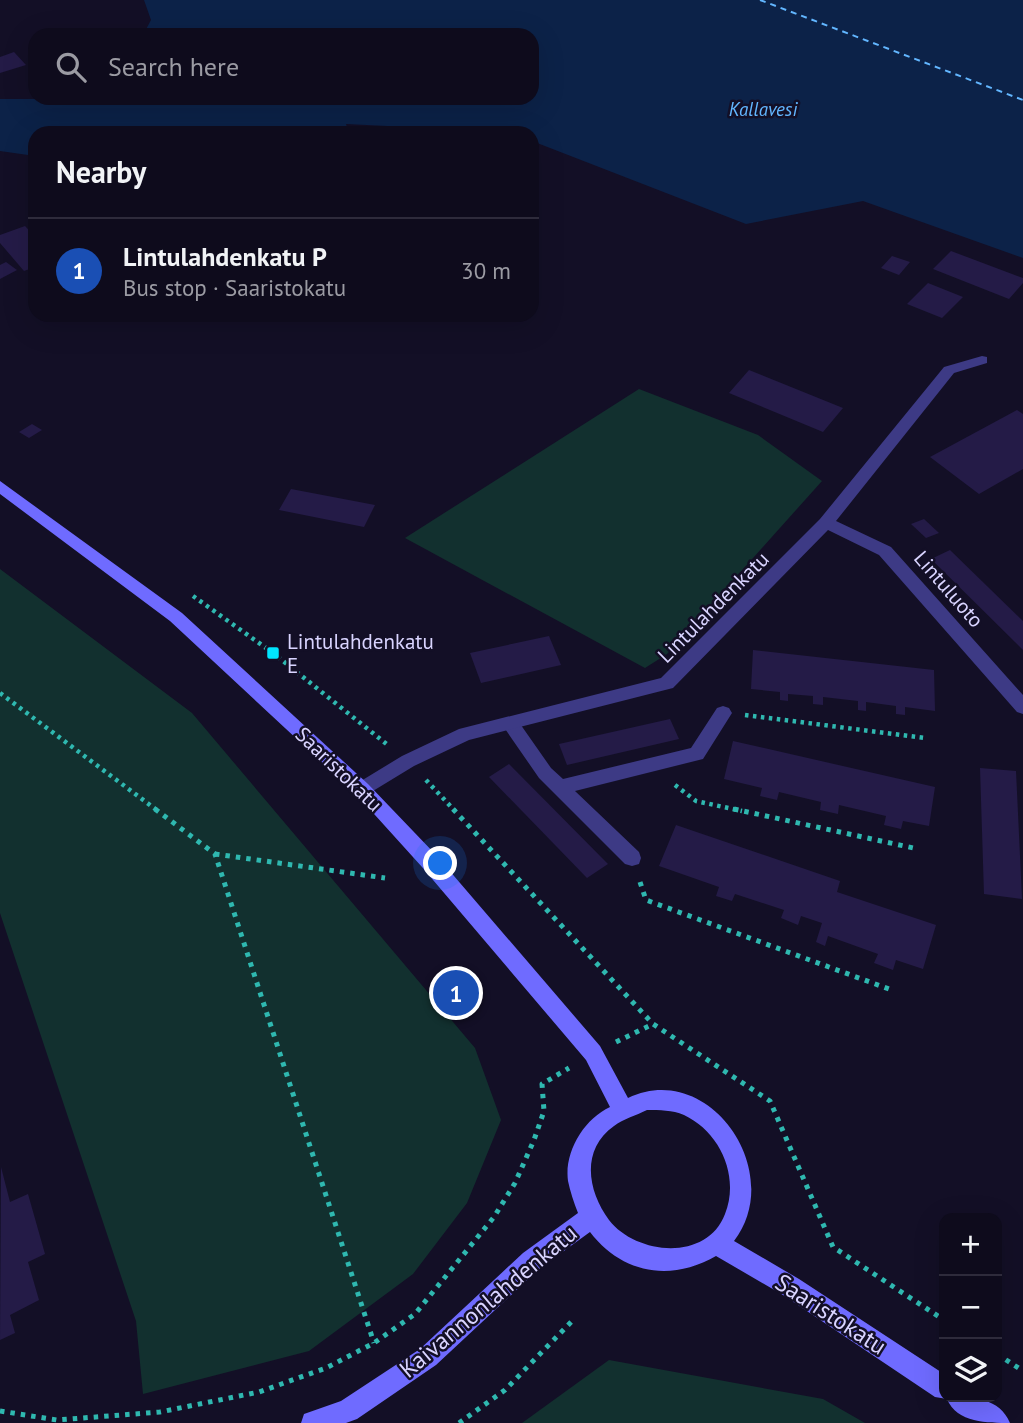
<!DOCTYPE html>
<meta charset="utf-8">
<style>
body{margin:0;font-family:"PT Sans",sans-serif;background:#171425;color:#f1f3f6}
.controls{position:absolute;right:21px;bottom:21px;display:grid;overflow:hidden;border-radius:14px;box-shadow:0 7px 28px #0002}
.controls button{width:63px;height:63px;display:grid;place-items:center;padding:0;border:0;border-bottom:2px solid #2e2b3b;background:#0e0b1c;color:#f1f3f6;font:35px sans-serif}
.you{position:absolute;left:441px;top:864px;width:24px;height:24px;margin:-18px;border:5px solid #fff;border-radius:50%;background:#1a73e8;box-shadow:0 0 0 10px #1a73e833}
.badge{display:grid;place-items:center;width:46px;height:46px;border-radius:50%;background:#00e5ff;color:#fff;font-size:23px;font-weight:700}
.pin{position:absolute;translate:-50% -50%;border:4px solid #fff;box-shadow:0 2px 7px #0006}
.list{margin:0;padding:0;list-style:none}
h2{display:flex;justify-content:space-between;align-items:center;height:91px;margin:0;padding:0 28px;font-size:30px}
h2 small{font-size:23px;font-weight:400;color:#9b9ba3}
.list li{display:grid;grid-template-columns:46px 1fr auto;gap:21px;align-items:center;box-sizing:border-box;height:105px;padding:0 28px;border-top:2px solid #2e2b3b}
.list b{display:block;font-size:26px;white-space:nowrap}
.list p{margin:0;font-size:23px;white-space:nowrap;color:#9b9ba3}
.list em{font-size:23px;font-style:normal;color:#9b9ba3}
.icon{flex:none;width:38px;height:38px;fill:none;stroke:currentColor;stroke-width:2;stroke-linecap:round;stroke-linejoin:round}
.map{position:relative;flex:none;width:1023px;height:1423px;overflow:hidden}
.search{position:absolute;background:#0e0b1c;box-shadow:0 7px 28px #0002;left:28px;top:28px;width:511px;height:77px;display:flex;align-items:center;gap:18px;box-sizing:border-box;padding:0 24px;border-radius:21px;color:#9b9ba3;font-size:26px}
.panel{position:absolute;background:#0e0b1c;box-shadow:0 7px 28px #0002;left:28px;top:126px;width:511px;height:196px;border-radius:21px}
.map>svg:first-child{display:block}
</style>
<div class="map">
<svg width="1023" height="1423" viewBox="0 0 1023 1423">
<rect width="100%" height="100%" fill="#130f26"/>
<!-- green -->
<g fill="#12302f">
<path d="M639 389 758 435 822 481 667 654 645 668 405 538Z"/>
<path d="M0 569 192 713 475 1048 501 1120 467 1203 413 1274 309 1351 143 1394 136 1321 0 913Z"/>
<path d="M609 1360 823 1399 865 1423H522Z"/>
</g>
<!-- water -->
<path fill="#0c2248" d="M144 0H1023V258L863 201 746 224 532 141V133L346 124 349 133H35V156L0 151V99L532 98V35H143L151 20Z"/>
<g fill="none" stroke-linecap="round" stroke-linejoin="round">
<!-- ferry -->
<path stroke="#62b6ff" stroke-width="2" stroke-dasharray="6 5" stroke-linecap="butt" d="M760 0 1023 100"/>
</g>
<!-- building -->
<g fill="#241b47">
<path d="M14 52 26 65 0 73V57Z"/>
<path d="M25 226 35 237V267L24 271 0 243V235Z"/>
<path d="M951 251 1023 278V283L1009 299 933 269Z"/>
<path d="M892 256 910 262 899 275 881 268Z"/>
<path d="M6 262 17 270 0 279V265Z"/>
<path d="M928 283 963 297 942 318 907 304Z"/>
<path d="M749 370 843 408 823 432 729 393Z"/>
<path d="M1017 410 1023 414V469L979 494 930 457Z"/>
<path d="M32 424 42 430 29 438 19 432Z"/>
<path d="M291 489 375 505 364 527 279 510Z"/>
<path d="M924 519 939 533 926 538 911 524Z"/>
<path d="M950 550 1023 621V650L931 559Z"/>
<path d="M549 636 561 665 481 683 470 653Z"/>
<path d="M753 650 934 670 935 711 905 707V715L896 714V706L866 702V711L858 710V701L823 697V705L813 704V696L788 694V701L780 700V692L751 689Z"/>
<path d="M670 719 679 739 567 765 559 744Z"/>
<path d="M733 741 935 787 929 826 903 821 901 829 884 825 886 816 839 805 838 814 820 810 821 802 779 792 777 800 760 796 762 788 724 779Z"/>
<path d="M509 764 608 864 587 878 489 777Z"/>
<path d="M980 768 1016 771 1022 899 984 894Z"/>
<path d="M676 825 840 881 837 892 936 925 923 969 896 960 893 970 874 963 878 954 828 936 825 946 816 942 822 923 801 916 798 925 781 918 784 910 735 894 732 901 716 896 719 887 659 866Z"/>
<path d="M1 1167 10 1202 28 1194 45 1254 28 1262 39 1300 10 1315 15 1333 0 1340Z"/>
</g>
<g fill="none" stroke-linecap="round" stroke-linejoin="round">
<!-- path-far1 -->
<g stroke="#2fb8b0" stroke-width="4.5" stroke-dasharray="3.5 4.5" stroke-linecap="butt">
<path d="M193 596 273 653 389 746"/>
<path d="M0 693 158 811"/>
<path d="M745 715 925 738"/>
<path d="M426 780 455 811"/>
<path d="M675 785 696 801 742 811"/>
</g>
<!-- path -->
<g stroke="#2fb8b0" stroke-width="5" stroke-dasharray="4.5 6" stroke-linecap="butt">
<path d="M155 809 215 854 374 1343"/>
<path d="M453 809 653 1024 770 1101 833 1247 944 1320"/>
<path d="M734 809 918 849"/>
<path d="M215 854 385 878"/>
<path d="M640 882 646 900 889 989"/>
<path d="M616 1042 653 1024"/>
<path d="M997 1354 1023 1371"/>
<path d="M0 1411 57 1420 160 1412 259 1392 326 1368 374 1343 415 1314 494 1217 515 1183 534 1140 544 1111 542 1084 569 1068"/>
<path d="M459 1423 505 1390 572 1321"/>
</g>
<!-- lane -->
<path fill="#3d3a85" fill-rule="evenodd" d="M723 706 729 708 732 713 703 759 575 791 639 852 641 858 639 864 632 866 625 864 539 778 501 723 504 718H516L551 768 563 779 691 748 717 708Z"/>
<!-- street -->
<path fill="#3d3a85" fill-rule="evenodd" d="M982 356 987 357V363L954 373 836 521 891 547 1023 695V714L1017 712 879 555 828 530 673 688 469 740 414 766 368 794 362 796 356 794 353 789 356 784 402 756 459 729 661 678 820 519 944 367Z"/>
<!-- secondary -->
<path fill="#6f6bff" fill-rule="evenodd" d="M0 481 182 613 368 784 436 855 600 1046 628 1098C709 1059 787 1172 734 1241L799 1279 944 1374V1397C969 1397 999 1396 1010 1423 988 1423 957 1423 947 1399L935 1397 783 1295 716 1256C671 1282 622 1274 590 1232L539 1269 436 1365 357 1419 346 1423H301L304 1414 341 1401 420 1349 523 1253 578 1213C574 1203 570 1191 568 1181 564 1152 584 1119 610 1107L586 1060 422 867 356 794 170 621 0 494ZM647 1110C660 1110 672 1110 684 1115 720 1132 740 1176 725 1214 707 1262 636 1255 609 1220 588 1192 580 1150 614 1126 623 1119 637 1115 647 1110Z"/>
</g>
<!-- markers -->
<rect fill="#00e5ff" stroke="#130f26" stroke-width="2.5" x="266" y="646" width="14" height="14" rx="3.5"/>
<g text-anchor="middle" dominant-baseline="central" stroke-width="5" stroke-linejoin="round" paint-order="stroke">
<!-- far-water labels -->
<g font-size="19" font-style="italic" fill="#62b6ff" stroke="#130f26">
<text x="763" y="109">Kallavesi</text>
</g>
<!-- street labels -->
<g font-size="21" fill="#d9d4ff" stroke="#130f26">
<text transform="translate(949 589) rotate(49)">Lintuluoto</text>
<text transform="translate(713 607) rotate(-45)">Lintulahdenkatu</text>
<text transform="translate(339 769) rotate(44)">Saaristokatu</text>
</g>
<!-- poi labels -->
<g font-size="21" fill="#d9d4ff" stroke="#130f26" text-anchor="start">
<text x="287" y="641">Lintulahdenkatu<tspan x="287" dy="24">E</tspan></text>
</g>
<!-- near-street labels -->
<g font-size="24" fill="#d9d4ff" stroke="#130f26">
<text transform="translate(488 1301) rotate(-40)">Kaivannonlahdenkatu</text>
<text transform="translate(831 1314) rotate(33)">Saaristokatu</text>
</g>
</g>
</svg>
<div class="controls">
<button>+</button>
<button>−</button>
<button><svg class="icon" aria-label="layers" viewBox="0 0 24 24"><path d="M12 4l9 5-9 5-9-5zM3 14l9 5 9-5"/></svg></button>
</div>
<div class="you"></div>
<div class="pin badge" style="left:456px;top:993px;background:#1a4fb4">1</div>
<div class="search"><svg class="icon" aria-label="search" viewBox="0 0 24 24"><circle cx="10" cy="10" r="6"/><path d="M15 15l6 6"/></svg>Search here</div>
<section class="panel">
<h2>Nearby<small></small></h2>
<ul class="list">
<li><span class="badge" style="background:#1a4fb4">1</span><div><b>Lintulahdenkatu P</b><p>Bus stop · Saaristokatu</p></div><em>30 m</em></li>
</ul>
</section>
</div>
